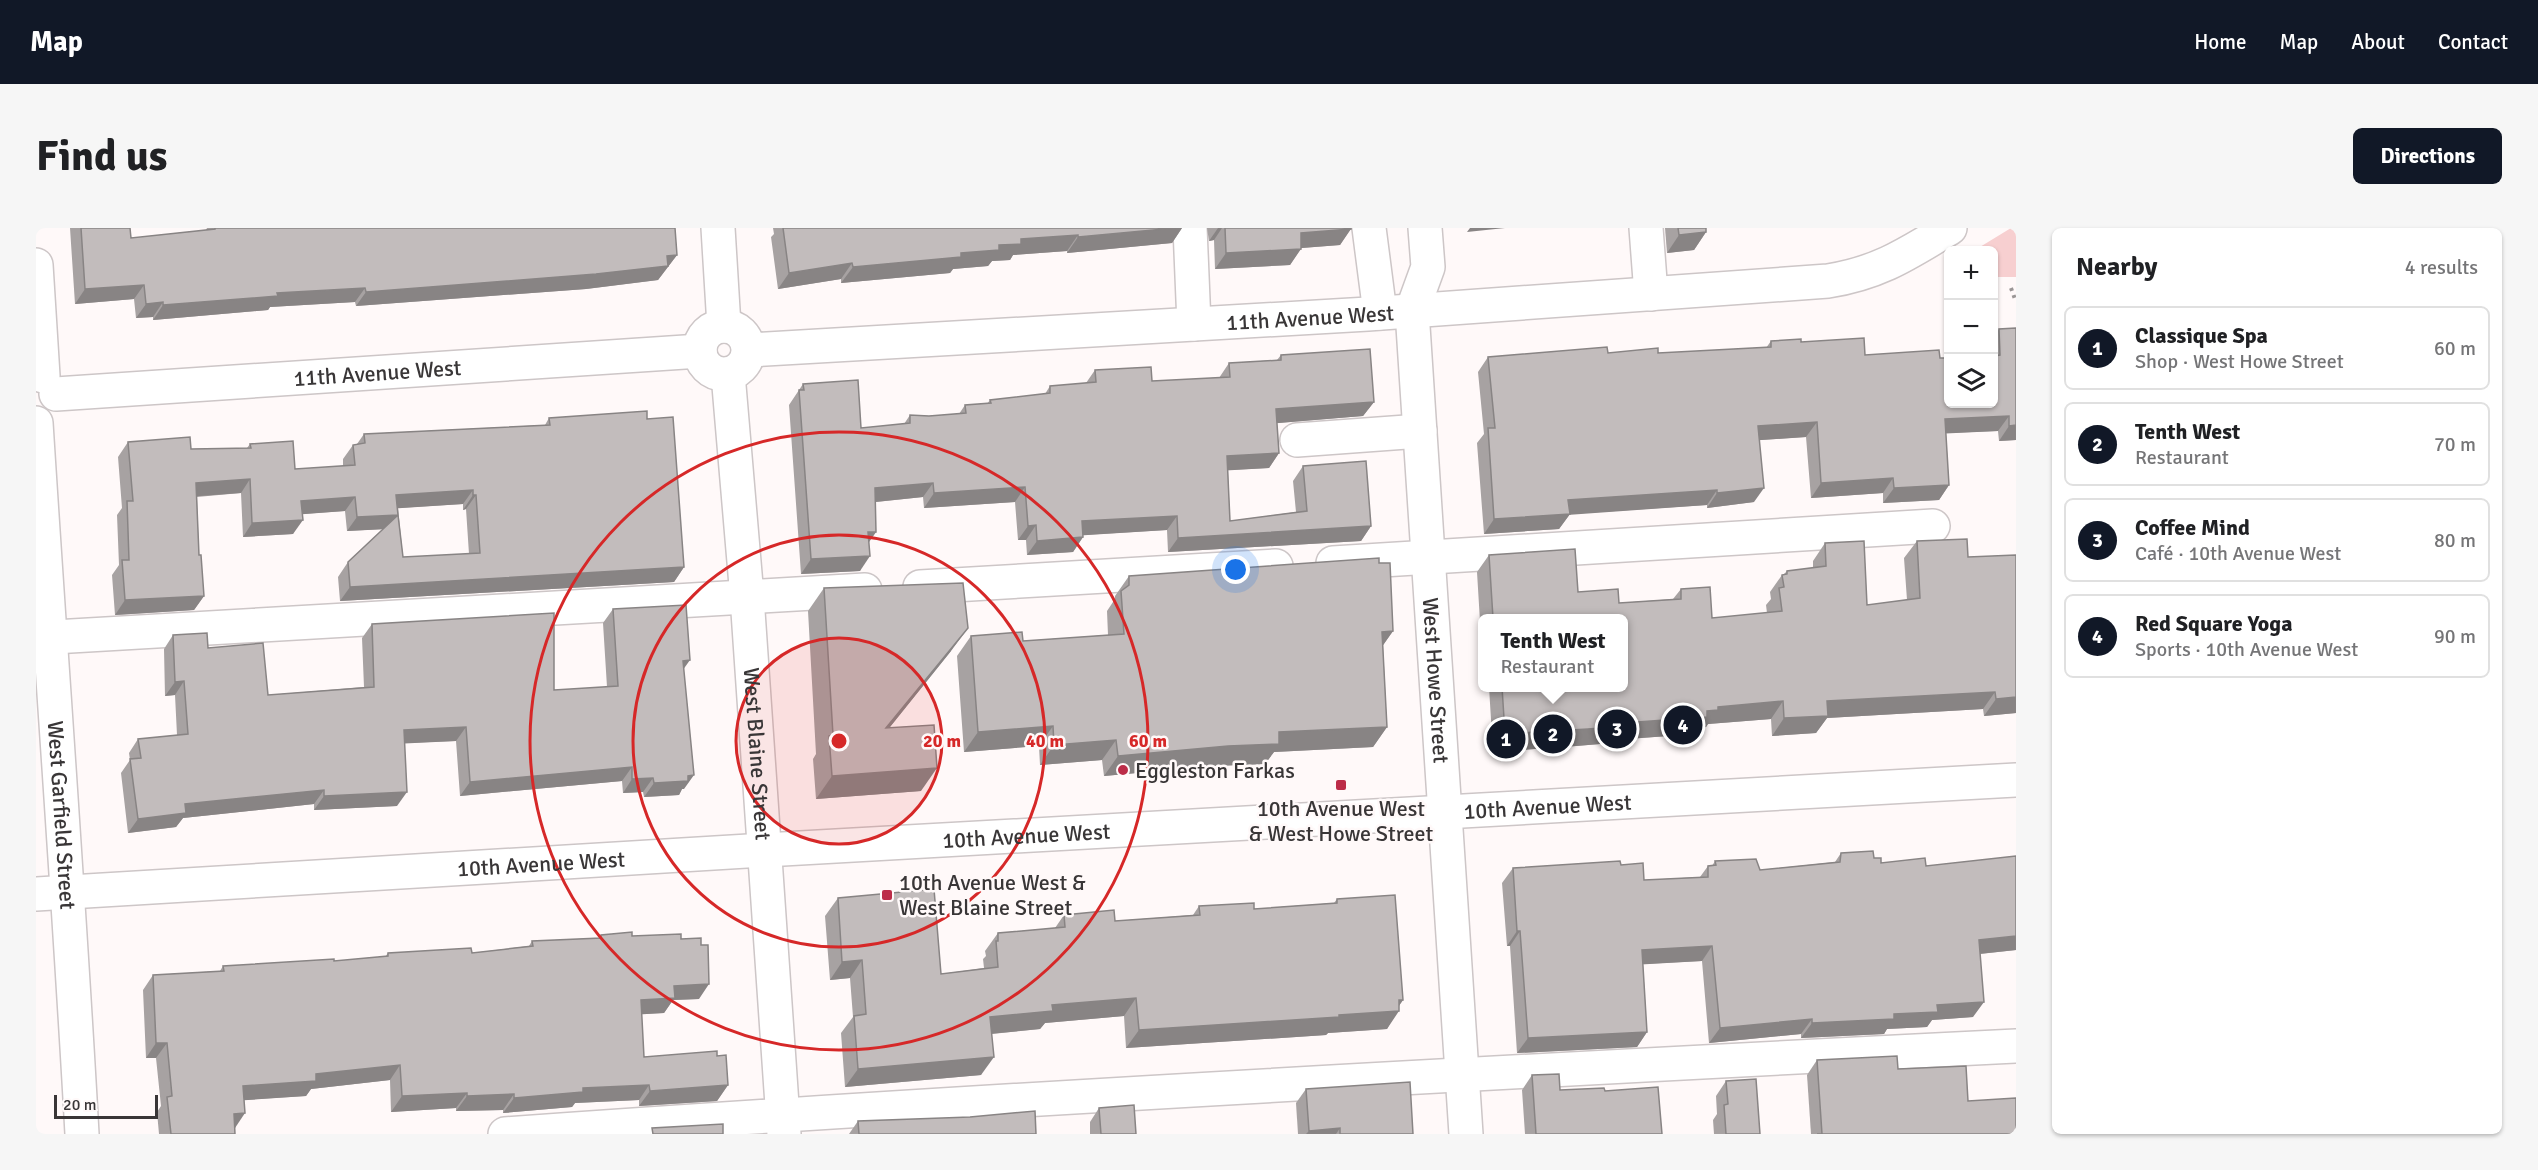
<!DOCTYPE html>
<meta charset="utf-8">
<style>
body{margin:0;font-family:Signika,sans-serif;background:#f6f6f6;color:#202124}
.controls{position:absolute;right:18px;top:18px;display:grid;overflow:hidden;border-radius:9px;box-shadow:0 2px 4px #0004}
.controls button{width:54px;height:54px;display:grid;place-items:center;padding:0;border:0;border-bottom:2px solid #e0e0e0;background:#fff;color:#202124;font:30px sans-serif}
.scale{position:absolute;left:18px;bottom:15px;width:104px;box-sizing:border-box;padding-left:6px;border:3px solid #393637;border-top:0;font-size:16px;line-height:21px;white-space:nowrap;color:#393637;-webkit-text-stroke:4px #fff9f9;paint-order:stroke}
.you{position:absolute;left:1200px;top:342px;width:21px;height:21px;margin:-15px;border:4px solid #fff;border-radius:50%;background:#1a73e8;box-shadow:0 0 0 9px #1a73e833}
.badge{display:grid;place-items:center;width:39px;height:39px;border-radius:50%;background:#111827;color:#fff;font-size:20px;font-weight:700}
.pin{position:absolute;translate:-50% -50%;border:3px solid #fff;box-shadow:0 2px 6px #0006}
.popup{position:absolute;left:1442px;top:386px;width:150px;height:78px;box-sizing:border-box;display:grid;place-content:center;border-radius:9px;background:#fff;filter:drop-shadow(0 2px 4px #0005);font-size:20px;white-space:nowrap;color:#757577}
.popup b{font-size:22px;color:#202124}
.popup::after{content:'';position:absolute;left:50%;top:100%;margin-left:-12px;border:12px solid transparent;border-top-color:#fff}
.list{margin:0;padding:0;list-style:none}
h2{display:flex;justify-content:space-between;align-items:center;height:78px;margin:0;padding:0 24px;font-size:26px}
h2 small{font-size:20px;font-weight:400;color:#757577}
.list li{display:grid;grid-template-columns:39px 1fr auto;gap:18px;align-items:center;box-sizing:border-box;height:84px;margin:0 12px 12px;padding:0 12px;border:2px solid #e0e0e0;border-radius:9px}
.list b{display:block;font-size:22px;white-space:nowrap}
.list p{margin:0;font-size:20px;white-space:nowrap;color:#757577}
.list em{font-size:20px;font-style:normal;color:#757577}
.icon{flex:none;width:33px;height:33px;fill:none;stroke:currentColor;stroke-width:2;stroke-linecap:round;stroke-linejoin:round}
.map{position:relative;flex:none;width:1980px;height:906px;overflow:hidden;border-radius:9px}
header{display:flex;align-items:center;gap:36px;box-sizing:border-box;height:84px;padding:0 30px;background:#111827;color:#fff}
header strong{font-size:28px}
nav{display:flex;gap:33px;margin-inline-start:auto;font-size:21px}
.intro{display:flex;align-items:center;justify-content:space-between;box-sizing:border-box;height:144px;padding:0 36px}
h1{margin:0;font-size:42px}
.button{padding:15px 27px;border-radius:9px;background:#111827;color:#fff;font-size:21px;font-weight:700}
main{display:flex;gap:36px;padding:0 36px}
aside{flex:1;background:#fff;border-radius:9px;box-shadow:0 2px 4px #0004}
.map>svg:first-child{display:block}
</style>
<header>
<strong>Map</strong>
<nav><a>Home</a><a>Map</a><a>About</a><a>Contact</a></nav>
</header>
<div class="intro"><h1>Find us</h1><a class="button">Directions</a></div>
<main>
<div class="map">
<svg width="1980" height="906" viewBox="0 0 1980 906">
<rect width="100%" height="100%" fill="#fff9f9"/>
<!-- green -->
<path fill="#f7cfd0" d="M1975 0H1980V49H1958V22H1939Z"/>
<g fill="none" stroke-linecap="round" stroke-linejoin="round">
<defs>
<g id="minor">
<path d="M682 0 688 98"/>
<path d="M1154 0 1158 96"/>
<path d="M1333 0 1344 85"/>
<path id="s1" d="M1389 0 1392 39 1376 83 1430 906"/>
<path d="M1610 0 1615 66"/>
<path d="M0 37 7 148"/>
<circle cx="688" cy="122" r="24"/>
<path id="s2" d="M713 122 1332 86 1792 53C1843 45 1871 26 1914 0"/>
<path id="s3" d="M692 146 711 369 748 906"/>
<path id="s4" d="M20 166 664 123"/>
<path id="s5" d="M0 195C15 432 33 669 46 906"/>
<path d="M1261 212 1384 203"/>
<path d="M1297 335 1897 298"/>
<path d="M884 359 1240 338"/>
<path d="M0 410 829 362"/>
<path id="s6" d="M0 666 729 622 1980 552"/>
<path d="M469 906C973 870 1476 843 1980 818"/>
</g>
</defs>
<!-- minor casing -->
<use href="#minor" stroke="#cdc6c7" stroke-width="36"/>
<!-- path -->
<path stroke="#9a9696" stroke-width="4" stroke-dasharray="3 4.5" stroke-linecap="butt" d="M1975 60 1980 74"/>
<!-- minor -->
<use href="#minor" stroke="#fff" stroke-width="33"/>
</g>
<!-- wall -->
<g fill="#a7a2a2" fill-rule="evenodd">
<path d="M34 0H94L95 10 170 2 171 0H639L641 27 622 52 550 61 320 78 319 74 234 79 232 82 117 92V89L100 90 98 71 39 76Z"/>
<path d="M737 0H1146L1136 15 1031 25V23L977 27 974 32 956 33 952 38 917 41 914 45 805 55V51L742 61 735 9 738 6Z"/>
<path d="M1171 0H1315L1304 17 1265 20 1254 37 1179 41 1178 12 1173 13Z"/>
<path d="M1629 0H1670V4L1658 22 1631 25Z"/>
<path d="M1963 101 1980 212 1963 213 1962 203 1910 205 1913 257 1903 272 1847 275V265L1775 270 1770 209 1723 212 1718 274 1671 280V277L1534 286 1523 301 1448 306 1441 215 1448 206 1442 144 1452 129 1572 125H1622L1730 120 1735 113 1765 114 1829 127 1904 130 1958 176V109Z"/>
<path d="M1245 127 1338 174 1327 188 1241 195 1243 225 1233 240 1192 242 1194 293 1260 284 1257 253 1267 238 1335 298 1325 313 1132 324 1131 302 1047 307V309L1037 324 991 327 990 312H982L979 274 888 280 887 269 840 274V304L833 314 824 343 765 346 753 177 767 156 825 200 868 196 874 187 893 188 923 186 929 177 951 176 954 172 1009 166 1014 158 1050 155 1059 142 1116 153 1183 150 1193 135 1241 132Z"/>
<path d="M513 190 611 191 648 339 638 354 304 373 302 349 312 334 347 301 311 303 309 283 266 286 257 306 207 309 205 265 161 269 163 327 168 368 158 382 79 387 76 347 83 337 81 287 86 280 82 229 92 214 155 221 211 220 214 216 259 241 307 238V231L317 217 321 216 328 206 509 197ZM427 276V282L430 281 433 326 367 329 362 280Z"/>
<path d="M1881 313 1932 329 1980 327V485L1948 488 1947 481 1791 490 1780 505 1736 508 1735 491 1672 496 1670 499 1664 500 1659 506 1578 512 1576 515 1540 518 1457 524 1453 459H1587V390H1446V410H1445L1441 344 1453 327 1542 364 1583 375 1637 371 1645 361 1676 390 1731 385 1730 377 1735 371 1734 364 1746 347 1748 346 1751 343 1777 340V333L1789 315 1831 377 1871 372 1868 330Z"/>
<path d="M1093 348 1357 403 1347 417 1351 499 1337 519 1238 524 1229 536 1178 538 1068 548 1066 532 1004 537 1003 518 928 524 921 428 935 408 987 413 1072 407 1071 383 1079 371V368Z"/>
<path d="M788 360 915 423 853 500 885 563 780 571 777 531 780 526 772 383Z"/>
<path d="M577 381 648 441V561H646L643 567 608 569 607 564 587 565 586 553 424 568 420 513 368 515 361 578 278 582V576L147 590 140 599 92 605 85 545 94 532 93 525 102 511 141 507 139 467 129 468 128 421 137 407 172 420 232 467 328 459 326 410 336 396 518 462 571 459 567 395Z"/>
<path d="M1805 625 1838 630 1845 635 1890 638 1980 722 1944 726 1937 789 1896 792 1891 799 1851 801 1848 806 1765 810V806L1673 815 1666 733 1607 736 1611 804 1601 819 1481 825 1474 718H1471L1466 655 1477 640 1585 637 1608 652 1664 649 1672 638H1676L1679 633 1724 642 1799 634Z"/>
<path d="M802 670 905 746 948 740 947 731 950 728 949 723 962 705 1019 700 1028 687 1079 693 1157 687 1163 678 1218 681 1298 675 1301 671 1367 772 1363 778 1351 801 1292 805 1290 807 1090 820 1088 788 1009 795 1004 801 956 806 945 847 809 859 805 805 817 789 814 750 794 752 789 688Z"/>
<path d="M565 707 645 711 663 771 637 772 628 785 605 786 608 829 681 828 692 857 681 873 603 878V872L539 875 536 879 467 885V882L420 883V880L355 884 354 852 275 861 270 868 208 872 199 900V906H123L121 884 125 878 120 830H110L107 762 117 747 184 743 187 738 298 733 349 729 352 725H436L493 718 496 713 563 710Z"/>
<path d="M1781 832 1862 841 1932 873 1980 906H1775L1771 847Z"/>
<path d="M1496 847 1524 862 1569 863 1626 906H1489L1486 862Z"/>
<path d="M1690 853 1724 906H1678L1677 892 1681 886 1680 868Z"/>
<path d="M1270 861 1377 906H1262L1260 875Z"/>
<path d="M1063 880 1100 906H1054V894Z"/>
<path d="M822 893 1000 906H813Z"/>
</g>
<!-- shaded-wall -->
<g fill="#888484">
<path d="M1139 0H1146L1136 15 1031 25 1042 9Z"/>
<path d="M1182 0H1186L1178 12 1173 13Z"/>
<path d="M1434 0H1469L1431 4Z"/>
<path d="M1315 1 1304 17 1253 21 1265 5Z"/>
<path d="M1670 4 1658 22 1631 25 1643 7Z"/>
<path d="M1042 7 1031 23 977 27 974 32 956 33 952 38 917 41 914 45 805 55 817 39 925 25 985 11Z"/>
<path d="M1265 21 1254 37 1179 41 1190 25Z"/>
<path d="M641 27 622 52 550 61 320 78 330 64Z"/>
<path d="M816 35 805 51 742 61 753 45Z"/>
<path d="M108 57 98 71 39 76 49 61Z"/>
<path d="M329 60 319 74 234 79 232 82 117 92 127 77 241 65Z"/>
<path d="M127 74 117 89 100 90 110 76Z"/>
<path d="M1338 174 1327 188 1230 196 1240 181Z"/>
<path d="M1973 188 1962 203 1899 206 1909 191Z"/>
<path d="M1781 194 1770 209 1711 213 1722 198Z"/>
<path d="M1980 197V212L1963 213 1973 198Z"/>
<path d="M1243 225 1233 240 1181 243 1191 228Z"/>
<path d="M1857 250 1847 265 1775 270 1785 255Z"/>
<path d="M214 251 205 265 150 269 160 255Z"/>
<path d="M897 255 887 269 829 275 839 260Z"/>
<path d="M1913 257 1903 272 1847 275 1858 260Z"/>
<path d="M989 259 979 274 888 280 898 265Z"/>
<path d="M1728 260 1718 274 1671 280 1681 265Z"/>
<path d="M437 262 427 276 351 281 360 267Z"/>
<path d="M1681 262 1671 277 1531 287 1534 286 1523 301 1448 306 1458 291 1532 272Z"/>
<path d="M437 267H440L430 281 427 282Z"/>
<path d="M319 269 309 283 256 287 265 273Z"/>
<path d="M362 287 352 301 311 303 321 289Z"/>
<path d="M1141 288 1131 302 1036 308 1046 293Z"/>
<path d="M267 292 257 306 207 309 216 295Z"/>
<path d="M1000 297 990 312H982L992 298Z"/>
<path d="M1335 298 1325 313 1132 324 1142 310Z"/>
<path d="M832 304H840L830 318Z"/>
<path d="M1047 309 1037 324 991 327 1001 313Z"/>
<path d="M834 328 824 343 765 346 775 331Z"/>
<path d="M648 339 638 354 304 373 314 359Z"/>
<path d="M168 368 158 382 79 387 89 372Z"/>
<path d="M932 400 915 423 834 524 850 500Z"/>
<path d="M1357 403 1343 423 1346 404Z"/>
<path d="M654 432 644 446 647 433Z"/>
<path d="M148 453 139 467 129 468 139 454Z"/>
<path d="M1959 464 1947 481 1791 490 1780 505 1736 508 1748 490 1791 473Z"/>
<path d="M1980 469V485L1948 488 1960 471Z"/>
<path d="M1747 473 1735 491 1672 496 1670 499 1664 500 1659 506 1578 512 1576 515 1540 518 1457 524 1469 506 1588 495 1671 483 1682 479Z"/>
<path d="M1017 498 1003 518 928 524 942 504Z"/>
<path d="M430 499 420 513 358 516 368 502Z"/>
<path d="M1351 499 1337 519 1238 524 1229 536 1178 538 1068 548 1082 528 1243 504Z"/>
<path d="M1080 512 1066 532 1004 537 1018 517Z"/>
<path d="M596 539 586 553 424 568 434 554Z"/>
<path d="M901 540 885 563 780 571 796 548Z"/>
<path d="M658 547 648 561H646L643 567 608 569 618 555Z"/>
<path d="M617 550 607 564 587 565 596 551Z"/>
<path d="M288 562 278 576 147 590 140 599 92 605 102 591 149 576Z"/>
<path d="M371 564 361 578 278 582 288 568Z"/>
<path d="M1481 703H1484L1474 718H1471Z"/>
<path d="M1980 708V722L1933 727 1943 712Z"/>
<path d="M1676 718 1666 733 1596 737 1606 722Z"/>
<path d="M826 732 814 750 794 752 806 734Z"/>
<path d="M673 756 663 771 637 772 628 785 594 787 605 772 638 758Z"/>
<path d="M1100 770 1088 788 1009 795 1004 801 942 807 954 789 1016 777Z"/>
<path d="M1363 772H1367L1359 783H1363L1351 801 1292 805 1290 807 1090 820 1103 802 1303 787Z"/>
<path d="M1948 774 1937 789 1896 792 1891 799 1851 801 1848 806 1765 810 1776 795 1858 786 1901 777Z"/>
<path d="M1776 791 1765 806 1673 815 1684 800Z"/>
<path d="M1611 804 1601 819 1481 825 1492 810Z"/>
<path d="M120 815H131L120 830H110Z"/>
<path d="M958 829 945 847 809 859 822 841Z"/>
<path d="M364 837 354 852 275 861 270 868 196 873 207 858 280 846Z"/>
<path d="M613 857 603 872 539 875 536 879 467 885 478 870 547 860Z"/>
<path d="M692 857 681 873 603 878 614 863Z"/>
<path d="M431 865 420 880 355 884 366 868Z"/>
<path d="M478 866 467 882 420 883 431 868Z"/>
<path d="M209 885 199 900 198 886Z"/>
<path d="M1304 900 1300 906H1270L1273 903Z"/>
</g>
<!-- building -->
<g fill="#c2bcbc" stroke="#888484" stroke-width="1.5">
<path d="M45 0H94L95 10 179 1V0H639L641 27 631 28 632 38 560 46 330 64 329 60 241 65 242 68 127 77V74L110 76 108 57 49 61Z"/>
<path d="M747 0H1139L1042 9V7L985 11V16L963 17V22L925 25V29L817 39 816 35 753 45Z"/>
<path d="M1189 0H1315V1L1265 5V21L1190 25Z"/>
<path d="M1642 0H1670V4L1643 7Z"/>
<path d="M1980 100V197L1973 198V188L1909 191 1913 257 1858 260 1857 250 1785 255 1781 194 1722 198 1728 260 1681 265V262L1532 272 1534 286 1458 291 1452 200H1459L1452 129 1571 119 1572 125 1622 120V125L1735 119V113L1765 111V114L1828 110 1829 127 1903 122 1904 130H1912V176H1958V128L1964 127 1963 101Z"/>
<path d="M1334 121 1338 174 1240 181 1243 225 1191 228 1194 293 1271 283 1267 238 1330 233 1335 298 1142 310 1141 288 1046 293 1047 309 1001 313 1000 297 992 298 989 259 898 265 897 255 839 260 840 304H832L834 328 775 331 763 162H768L767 156 822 152 825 200 874 195V187L893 188 930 185 929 177 955 175 954 172 1014 165V158L1060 154 1059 142 1115 139 1116 153 1194 149 1193 135 1245 132V127Z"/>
<path d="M611 183V191L637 189 648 339 314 359 312 334 362 287 367 329 444 325 440 267H437V262L360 267 362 287 321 289 319 269 265 273 267 292 216 295 214 251 160 255 163 327H165L168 368 89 372 86 332H93L91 273H97L92 214 154 209 155 221 215 220 214 216 257 213 259 241 319 237 317 217 329 215 328 206 514 197 513 190Z"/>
<path d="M1931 311 1932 329 1980 327V469L1960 471 1959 464 1791 473 1792 488 1748 490 1747 473 1682 479V482L1671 483V489L1588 495 1589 498 1552 501 1469 506 1466 459H1587V390H1457L1453 327 1539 321 1542 364 1582 361 1583 375 1645 371V361L1674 359 1676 390 1746 383 1743 360 1748 359 1746 347 1751 346V343L1790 338 1789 315 1828 313 1831 377 1884 370 1881 313Z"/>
<path d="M1343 330V335H1354L1357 403 1346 404 1351 499 1243 504V516L1192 518 1082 528 1080 512 1018 517 1017 498 942 504 935 408 986 404 987 413 1088 406 1085 363 1093 357V348Z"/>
<path d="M927 355 932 400 850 500 898 497 901 540 796 548 793 508 797 507 788 360Z"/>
<path d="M650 377 654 432 647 433 658 547 652 548V553L618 555 617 550 596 551V539L434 554 430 499 368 502 371 564 288 568V562L149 576 150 585 102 591 94 531 105 530 102 511 152 506 148 453 139 454 137 407 171 405 172 420 227 415 232 467 338 459 336 396 518 385V462L582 458 577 381Z"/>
<path d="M1837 623 1838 630H1845V635L1889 630 1890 638 1980 628V708L1943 712 1948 774 1901 777 1902 784 1858 786V791L1776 795V791L1684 800 1676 718 1606 722 1611 804 1492 810 1484 703H1481L1477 640 1584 633 1585 637 1607 635 1608 652 1672 649V638L1680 637 1679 633 1720 631 1724 642 1804 634 1805 625Z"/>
<path d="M898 661 905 746 962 739 960 713H962V705L1029 699 1028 687 1078 682 1079 693 1164 687 1163 678 1218 675V681L1301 675V671L1359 667 1367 772H1363V783L1303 787V789L1103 802 1100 770 1016 777 1017 783 954 789 958 829 822 841 818 788 830 786 826 732 806 734 802 670Z"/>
<path d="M596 704V708L645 706V711L665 710V717H672L673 756 638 758 639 770 605 772 608 829 681 823V828L690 827 692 857 614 863 613 857 547 860V864L478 870V866L431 868V865L366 868 364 837 280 846V853L207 858 209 885 198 886 199 906H135L131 869 136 868 131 815H120L117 747 188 743 187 738 298 731V733L352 728V725L435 720 436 725 497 718 496 713 565 710V707Z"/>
<path d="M1861 828 1862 841 1930 838 1932 873 1980 870V906H1781H1786L1781 832Z"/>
<path d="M1523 846 1524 862 1568 860 1569 863 1622 859 1626 906H1500L1496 847Z"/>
<path d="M1720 851 1724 906H1690L1688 877 1692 876 1690 853Z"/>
<path d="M1374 854 1377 906H1304V900L1273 903 1270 861Z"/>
<path d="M1098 877 1100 906H1065L1063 880Z"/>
<path d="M999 883 1000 906H823L822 893 934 889Z"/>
<path d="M687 896V906H617L616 900Z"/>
</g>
<!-- distance rings -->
<circle cx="803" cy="513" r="103" fill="#d62828" fill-opacity=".12"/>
<g fill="none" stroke="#d62828" stroke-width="3">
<circle cx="803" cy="513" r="103"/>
<circle cx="803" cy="513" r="206"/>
<circle cx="803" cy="513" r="309"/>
</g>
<!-- markers -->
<g fill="#bc2c48" stroke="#fff9f9" stroke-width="2">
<circle cx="1087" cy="542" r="6"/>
<rect x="1299" y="551" width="12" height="12" rx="3"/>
<rect x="845" y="661" width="12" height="12" rx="3"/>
</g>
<g text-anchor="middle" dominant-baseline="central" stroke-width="5" stroke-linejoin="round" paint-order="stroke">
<!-- street labels -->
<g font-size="22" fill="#393637" stroke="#fff9f9">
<text stroke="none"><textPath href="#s2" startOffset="562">11th Avenue West</textPath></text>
<text stroke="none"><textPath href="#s4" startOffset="322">11th Avenue West</textPath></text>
<text stroke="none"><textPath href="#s1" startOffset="456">West Howe Street</textPath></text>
<text stroke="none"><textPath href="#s3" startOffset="381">West Blaine Street</textPath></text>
<text stroke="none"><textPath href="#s6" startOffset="1514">10th Avenue West</textPath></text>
<text stroke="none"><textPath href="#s5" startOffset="393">West Garfield Street</textPath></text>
<text stroke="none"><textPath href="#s6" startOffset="992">10th Avenue West</textPath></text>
<text stroke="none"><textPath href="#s6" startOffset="506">10th Avenue West</textPath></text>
</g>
<!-- poi labels -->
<g font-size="22" fill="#393637" stroke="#fff9f9" text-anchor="start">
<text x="1099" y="542">Eggleston Farkas</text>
<text x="1305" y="580" text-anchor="middle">10th Avenue West<tspan x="1305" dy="25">&amp; West Howe Street</tspan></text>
<text x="863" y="654">10th Avenue West &amp;<tspan x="863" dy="25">West Blaine Street</tspan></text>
</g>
</g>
<circle cx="803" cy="513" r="9" fill="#d62828" stroke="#fff9f9" stroke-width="3"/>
<g font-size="18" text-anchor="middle" font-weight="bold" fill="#d62828" stroke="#fff9f9" stroke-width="5" stroke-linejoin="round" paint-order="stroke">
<text x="906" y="519">20 m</text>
<text x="1009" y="519">40 m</text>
<text x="1112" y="519">60 m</text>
</g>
</svg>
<div class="controls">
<button>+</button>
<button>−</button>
<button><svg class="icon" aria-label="layers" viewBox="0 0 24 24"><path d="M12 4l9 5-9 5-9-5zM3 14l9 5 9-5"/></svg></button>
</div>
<div class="scale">20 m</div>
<div class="you"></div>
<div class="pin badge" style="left:1470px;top:511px">1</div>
<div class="pin badge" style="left:1517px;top:506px">2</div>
<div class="popup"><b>Tenth West</b>Restaurant</div>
<div class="pin badge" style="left:1581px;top:501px">3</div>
<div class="pin badge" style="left:1647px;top:497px">4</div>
</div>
<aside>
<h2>Nearby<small>4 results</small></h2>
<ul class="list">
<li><span class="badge">1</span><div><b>Classique Spa</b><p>Shop · West Howe Street</p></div><em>60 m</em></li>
<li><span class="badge">2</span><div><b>Tenth West</b><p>Restaurant</p></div><em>70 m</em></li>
<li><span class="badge">3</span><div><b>Coffee Mind</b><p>Café · 10th Avenue West</p></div><em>80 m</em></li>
<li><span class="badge">4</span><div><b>Red Square Yoga</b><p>Sports · 10th Avenue West</p></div><em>90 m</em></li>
</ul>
</aside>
</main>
